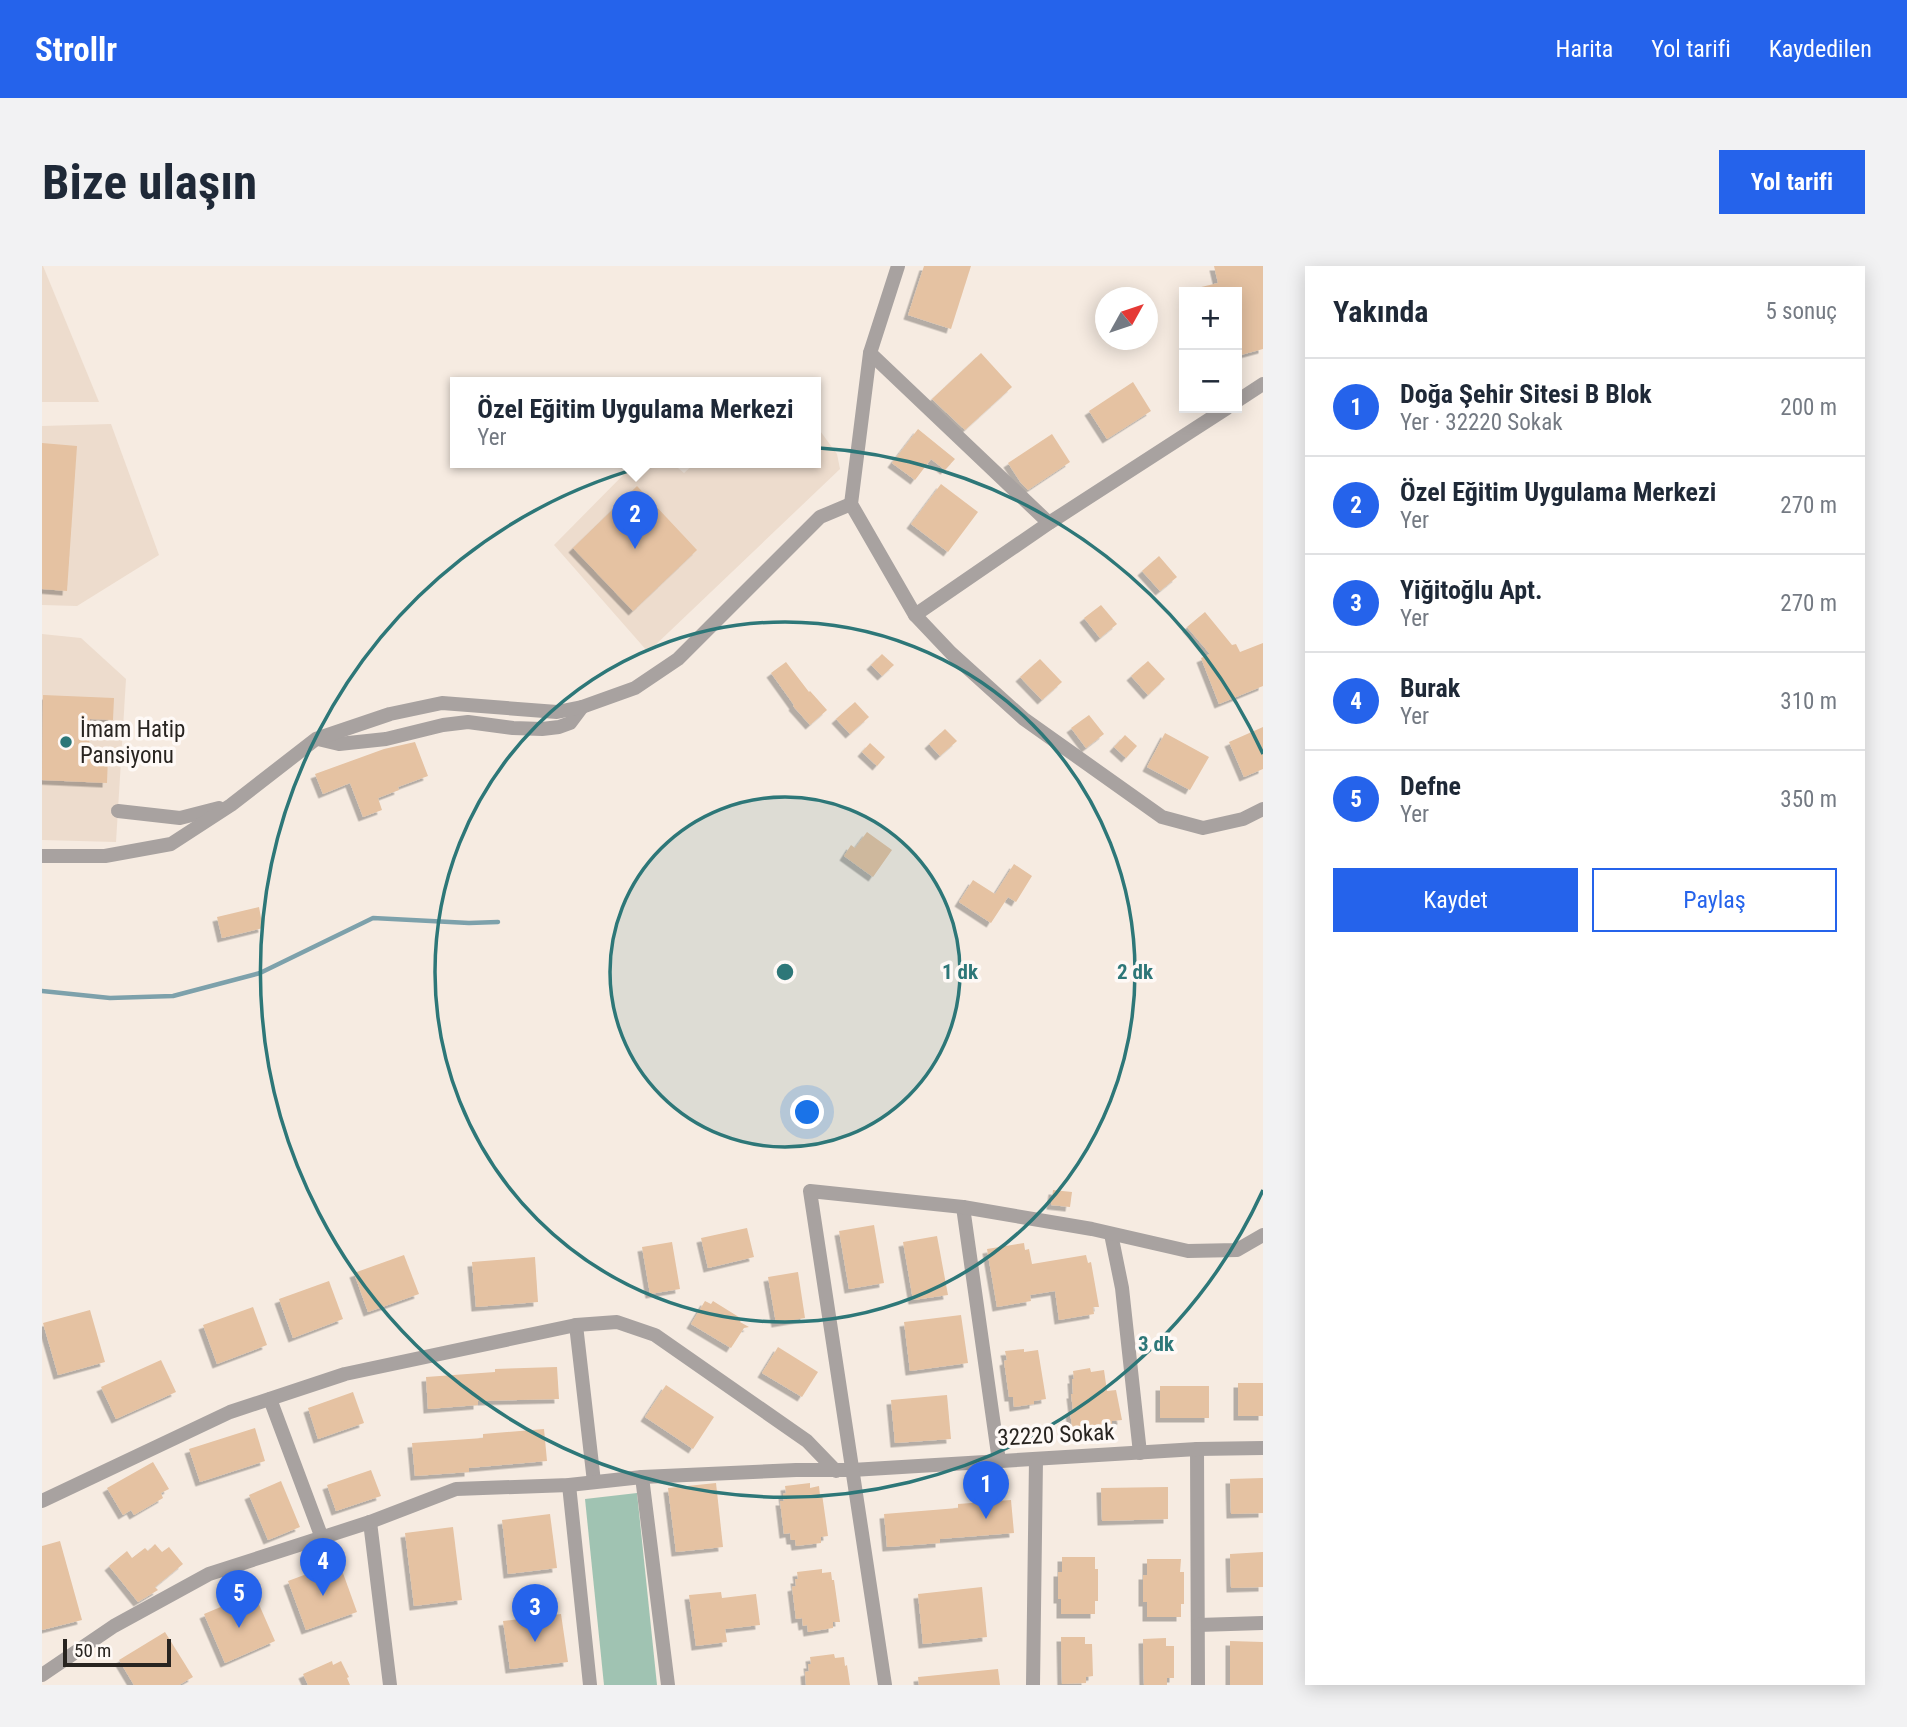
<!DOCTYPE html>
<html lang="tr">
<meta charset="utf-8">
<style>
body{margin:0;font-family:"Roboto Condensed",sans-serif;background:#f2f2f3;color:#1f2937}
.controls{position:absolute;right:21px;top:21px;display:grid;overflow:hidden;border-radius:0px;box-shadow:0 4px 18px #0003}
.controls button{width:63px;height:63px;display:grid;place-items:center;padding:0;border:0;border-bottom:2px solid #e0e1e3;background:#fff;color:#1f2937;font:35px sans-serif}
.compass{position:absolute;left:1053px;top:21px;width:63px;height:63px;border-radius:50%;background:#fff;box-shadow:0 4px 18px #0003;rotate:50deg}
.scale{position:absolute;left:21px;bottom:18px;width:108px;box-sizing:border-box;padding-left:7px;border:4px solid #282420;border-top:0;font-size:19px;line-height:24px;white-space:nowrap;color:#282420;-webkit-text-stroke:5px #fef9f6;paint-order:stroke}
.you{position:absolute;left:766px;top:847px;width:24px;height:24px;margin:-18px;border:5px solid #fff;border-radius:50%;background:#1a73e8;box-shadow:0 0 0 10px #1a73e833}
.badge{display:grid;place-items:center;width:46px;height:46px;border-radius:50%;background:#2563eb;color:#fff;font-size:23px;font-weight:700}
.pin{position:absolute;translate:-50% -58px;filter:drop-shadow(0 2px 4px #0008)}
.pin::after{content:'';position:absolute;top:37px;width:24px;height:21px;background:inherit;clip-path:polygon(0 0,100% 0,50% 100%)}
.popup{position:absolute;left:408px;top:111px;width:371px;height:91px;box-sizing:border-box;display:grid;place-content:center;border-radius:0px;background:#fff;filter:drop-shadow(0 2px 5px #0005);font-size:23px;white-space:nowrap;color:#747a83}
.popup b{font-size:26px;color:#1f2937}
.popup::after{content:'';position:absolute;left:50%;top:100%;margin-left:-14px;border:14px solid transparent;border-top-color:#fff}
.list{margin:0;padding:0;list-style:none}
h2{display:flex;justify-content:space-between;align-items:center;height:91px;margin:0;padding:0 28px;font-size:30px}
h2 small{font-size:23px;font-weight:400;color:#747a83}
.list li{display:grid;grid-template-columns:46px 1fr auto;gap:21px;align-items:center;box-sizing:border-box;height:98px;padding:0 28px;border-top:2px solid #e0e1e3}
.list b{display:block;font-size:26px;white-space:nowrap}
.list p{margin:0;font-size:23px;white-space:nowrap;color:#747a83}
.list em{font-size:23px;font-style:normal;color:#747a83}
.actions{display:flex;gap:14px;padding:21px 28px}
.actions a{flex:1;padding:16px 0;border:2px solid #2563eb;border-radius:0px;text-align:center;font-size:24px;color:#2563eb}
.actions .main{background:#2563eb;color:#fff}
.map{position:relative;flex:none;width:1221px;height:1419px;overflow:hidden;border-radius:0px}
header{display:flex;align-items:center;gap:42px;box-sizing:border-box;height:98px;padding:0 35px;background:#2563eb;color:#fff}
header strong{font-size:33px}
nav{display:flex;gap:38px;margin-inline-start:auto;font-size:24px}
.intro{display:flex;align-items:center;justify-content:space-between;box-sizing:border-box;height:168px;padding:0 42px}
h1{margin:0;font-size:49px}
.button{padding:18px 32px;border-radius:0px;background:#2563eb;color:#fff;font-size:24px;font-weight:700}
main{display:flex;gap:42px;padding:0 42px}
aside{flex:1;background:#fff;border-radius:0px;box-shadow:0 4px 18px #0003}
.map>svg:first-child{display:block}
</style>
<header>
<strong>Strollr</strong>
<nav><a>Harita</a><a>Yol tarifi</a><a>Kaydedilen</a></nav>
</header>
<div class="intro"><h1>Bize ulaşın</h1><a class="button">Yol tarifi</a></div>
<main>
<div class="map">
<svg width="1221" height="1419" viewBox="0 0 1221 1419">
<defs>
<filter id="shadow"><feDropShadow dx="-4.5" dy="4.5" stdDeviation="0" flood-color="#0004"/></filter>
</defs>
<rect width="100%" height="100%" fill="#f6ebe1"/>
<!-- built -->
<g fill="#eddccd">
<path d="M0 0H1L57 136H0Z"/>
<path d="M69 158 117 289 35 340 0 339V160Z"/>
<path d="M773 158 795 188 798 203 606 386 512 279 593 197H630L642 207 653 197H773Z"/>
<path d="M0 368 39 372 84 413 74 576 0 574Z"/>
</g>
<!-- green -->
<path fill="#a0c3b2" d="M595 1227 615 1419H562L543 1233Z"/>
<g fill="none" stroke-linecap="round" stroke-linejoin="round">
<!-- stream -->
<path stroke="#7da1ab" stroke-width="4.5" d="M0 725 68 732 131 730 218 707 331 652 427 657 456 656"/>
</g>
<!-- building -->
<g fill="#e5c2a2" filter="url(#shadow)">
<path d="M882 0H929L909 63 866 49Z"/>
<path d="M1172 0H1221V83L1195 90V26H1156L1155 22 1176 17Z"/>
<path d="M939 87 970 121 923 164 890 133Z"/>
<path d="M1091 116 1109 145 1065 173 1047 145Z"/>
<path d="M876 163 913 193 903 204 889 193 873 214 850 197Z"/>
<path d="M1010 168 1028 196 986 224 979 217 966 197Z"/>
<path d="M0 177 35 180 25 325 0 323Z"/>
<path d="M899 218 936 246 906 286 869 258Z"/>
<path d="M595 220 655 284 591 345 531 282Z"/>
<path d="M1117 290 1135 311 1118 325 1100 305Z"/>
<path d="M1059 339 1075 358 1058 372 1042 352Z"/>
<path d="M1163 346 1190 379 1194 378 1198 386 1221 377V420L1177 438 1159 392 1168 388 1145 361Z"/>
<path d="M840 388 852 399 840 410 829 399Z"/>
<path d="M998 393 1020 416 1000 434 978 411Z"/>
<path d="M1106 395 1123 413 1106 429 1089 410Z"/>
<path d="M744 396 767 426 768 425 785 444 768 459 751 440 752 439 729 407Z"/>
<path d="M1 429 72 432 71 454 48 453 47 489 66 490 65 517 0 514Z"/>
<path d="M813 436 827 451 808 468 794 453Z"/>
<path d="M1047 449 1062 468 1044 482 1029 462Z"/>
<path d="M1221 461V503L1202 511 1187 476Z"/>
<path d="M903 463 915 475 898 490 887 478Z"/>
<path d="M1123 467 1167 491 1148 524 1105 501Z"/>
<path d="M1083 469 1095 480 1084 492 1072 481Z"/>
<path d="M373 476 386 510 356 521 357 524 336 532 340 544 321 551 308 517 281 528 273 508 342 483Z"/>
<path d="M828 477 843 491 835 500 820 486Z"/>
<path d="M825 566 850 584 831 611 802 590 809 579 813 582Z"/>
<path d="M972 598 990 610 974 636 966 631 949 657 917 636 931 614 953 628Z"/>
<path d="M217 641 221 662 180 672 175 651Z"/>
<path d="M1011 924 1030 926 1028 941 1009 939Z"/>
<path d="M832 959 842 1017 807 1023 797 965Z"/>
<path d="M705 962 712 991 666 1002 659 972Z"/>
<path d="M895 970 906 1029 871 1034 861 976Z"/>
<path d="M630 976 638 1023 608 1028 600 981Z"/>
<path d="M982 977 983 984 987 983 990 998 1044 989 1046 997 1049 996 1057 1041H1051L1052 1048 1017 1054 1013 1025 988 1029 989 1035 955 1041 945 983Z"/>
<path d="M362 989 377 1028 326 1046 312 1007Z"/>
<path d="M493 991 496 1036 434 1041 430 996Z"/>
<path d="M756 1006 763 1052 734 1057 726 1011Z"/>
<path d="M287 1015 301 1053 251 1072 237 1033Z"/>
<path d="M663 1035 669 1038 671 1035 700 1053 698 1056 707 1061 702 1062 689 1082 649 1058Z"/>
<path d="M211 1041 225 1079 175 1098 161 1059Z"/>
<path d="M48 1044 63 1096 16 1109 1 1057Z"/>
<path d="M919 1049 926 1097 868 1105 862 1056Z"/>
<path d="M736 1081 776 1106 760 1131 720 1107Z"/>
<path d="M982 1083V1086L996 1084 1004 1133 992 1135V1138L972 1141 971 1131H967L962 1095 965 1094 963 1085Z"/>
<path d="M119 1094 134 1126 74 1153 59 1121Z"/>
<path d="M515 1101 517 1133 436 1135V1139L386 1143 384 1111 453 1106V1103Z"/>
<path d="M1048 1102 1049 1106 1062 1104 1065 1125 1074 1124 1080 1154 1070 1155V1160L1041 1163V1160L1030 1161 1028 1145 1031 1144 1029 1128H1031L1030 1113H1032L1031 1105Z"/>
<rect x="1196" y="1117" width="25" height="33"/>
<path d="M624 1119 672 1151 651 1183 603 1151Z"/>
<rect x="1118" y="1120" width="49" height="32"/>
<path d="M311 1126 322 1157 276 1173 266 1142Z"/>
<path d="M905 1129 909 1173 853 1177 849 1134Z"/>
<path d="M213 1162 223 1195 158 1216 147 1183Z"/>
<path d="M502 1163 505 1195 427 1202V1206L373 1210 370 1177 441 1172V1168Z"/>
<path d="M111 1196 127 1223 119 1227 121 1232 92 1249 89 1244 81 1249 65 1222Z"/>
<path d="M329 1204 339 1230 294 1245 285 1219Z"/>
<path d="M1221 1212V1247L1189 1248 1188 1213Z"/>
<path d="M239 1215 258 1261 226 1274 207 1229Z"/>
<path d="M674 1217 681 1281 634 1286 626 1222Z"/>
<path d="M768 1217V1222L777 1220 778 1229 780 1228 786 1270 779 1271V1277L754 1280 753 1274H749L748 1267 742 1268 738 1235H742L741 1228 744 1227 743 1220Z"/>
<path d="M1126 1221V1253L1060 1255 1059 1222Z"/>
<path d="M969 1234 972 1267 898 1273V1277L845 1281 842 1248 916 1242V1238Z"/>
<path d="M508 1248 515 1302 466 1308 460 1254Z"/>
<path d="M411 1261 420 1334 372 1340 363 1267Z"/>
<path d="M18 1275 40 1354 0 1364V1280Z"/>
<path d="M113 1278 120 1286 127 1281 141 1298 113 1321 116 1324 96 1336 67 1300 85 1285 90 1292 103 1282 106 1285Z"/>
<path d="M1221 1286V1321L1189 1322 1188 1288Z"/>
<path d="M1020 1291H1053V1303H1056V1335H1053V1348H1019V1333H1016V1306H1020Z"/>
<path d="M1105 1293H1139L1138 1306H1142V1338H1139V1351H1105V1336H1101V1309H1105Z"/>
<path d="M297 1296 315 1346 264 1364 246 1315Z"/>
<path d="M780 1303V1307L789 1306 790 1314H792L798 1356H791V1362L766 1366 765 1359 761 1360 760 1352 754 1353 750 1321 754 1320 753 1313H756L755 1306Z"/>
<path d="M940 1321 945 1371 881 1378 876 1328Z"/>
<path d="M679 1326 680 1332 714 1328 718 1359 683 1363 685 1376 654 1380 647 1329Z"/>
<path d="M212 1327 233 1375 183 1397 162 1348Z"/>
<path d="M519 1348 526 1396 468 1403 461 1355Z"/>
<path d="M123 1366 151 1411 137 1419H92L77 1394Z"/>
<path d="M1019 1371H1043V1378H1050L1051 1410 1044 1411V1417L1020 1418Z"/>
<path d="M1124 1372V1380H1132V1412H1125V1419H1102L1101 1373Z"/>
<path d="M1188 1375 1221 1376V1419H1188Z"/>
<path d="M792 1388 793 1392 802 1391 803 1400 805 1399 808 1419H764L763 1406 767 1405 766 1398H769L768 1391Z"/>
<path d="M290 1395 291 1399 299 1395 307 1411 305 1412 308 1419H266L261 1408Z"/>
<path d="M956 1403 958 1419H877L876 1411Z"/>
</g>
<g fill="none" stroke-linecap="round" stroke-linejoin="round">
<!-- minor -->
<g stroke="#a8a2a0" stroke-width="14">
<path d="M856 0 828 87 809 238 873 349 909 387 982 453 1120 551 1161 562 1201 553 1221 543"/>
<path d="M828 87 1007 257"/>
<path d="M1195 135 1221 118"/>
<path d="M873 349 1007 257 1185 142"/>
<path d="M276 473 297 478 344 473 401 459 426 456 471 462 500 463 517 461 528 457 540 441"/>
<path d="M76 545 138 552 177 542"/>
<path d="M0 590H63L129 578 189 539 274 473 348 448 400 437 515 446 540 441 593 422 636 393 778 251 809 238"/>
<path d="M921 941 957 1195"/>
<path d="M1069 968 1080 1022 1098 1187"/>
<path d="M534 1059 552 1216"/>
<path d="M228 1133 280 1272"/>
<path d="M1155 1183 1156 1419"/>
<path d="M600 1211 626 1419"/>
<path d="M527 1219 548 1419"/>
<path d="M0 1235 188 1146 303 1108 534 1059 575 1056 613 1069 765 1175 794 1205"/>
<path d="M328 1256 348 1419"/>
<path d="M1156 1359 1221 1357"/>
<path d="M0 1409 72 1360 167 1308 328 1256 414 1223 527 1219 600 1211 754 1204H810L1155 1183 1221 1182"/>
<path d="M843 1419 768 925 921 941 1050 963 1146 985 1195 984 1221 969"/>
<path d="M991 1419 994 1193"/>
</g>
</g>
<!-- distance rings -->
<circle cx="743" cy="706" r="175" fill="#2d7778" fill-opacity=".12"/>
<g fill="none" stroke="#2d7778" stroke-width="3.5">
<circle cx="743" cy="706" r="175"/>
<circle cx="743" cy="706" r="350"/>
<path d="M1221 924A525 525 0 1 1 1221 488"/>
</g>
<!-- markers -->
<circle fill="#2d7778" stroke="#fef9f6" stroke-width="2.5" cx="24" cy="476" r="7"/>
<g text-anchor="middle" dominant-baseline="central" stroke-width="7" stroke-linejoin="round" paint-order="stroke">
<!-- poi labels -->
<g font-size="23" fill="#282420" stroke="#fef9f6" text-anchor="start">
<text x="38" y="463">İmam Hatip<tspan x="38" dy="26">Pansiyonu</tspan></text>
</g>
<!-- street labels -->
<g font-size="23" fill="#282420" stroke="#fef9f6">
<text transform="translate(1014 1169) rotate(-3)">32220 Sokak</text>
</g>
</g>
<circle cx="743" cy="706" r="10" fill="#2d7778" stroke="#fef9f6" stroke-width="3.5"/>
<g font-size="21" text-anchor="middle" font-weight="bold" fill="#2d7778" stroke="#fef9f6" stroke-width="7" stroke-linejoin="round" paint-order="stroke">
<text x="918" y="713">1 dk</text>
<text x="1093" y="713">2 dk</text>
<text x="1114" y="1085">3 dk</text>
</g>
</svg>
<div class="controls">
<button>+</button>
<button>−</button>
</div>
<svg class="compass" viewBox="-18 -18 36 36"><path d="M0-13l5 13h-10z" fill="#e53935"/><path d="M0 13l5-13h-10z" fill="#747a83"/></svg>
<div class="scale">50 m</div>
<div class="you"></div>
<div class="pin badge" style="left:944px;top:1253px">1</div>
<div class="pin badge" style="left:593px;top:283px">2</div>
<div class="popup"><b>Özel Eğitim Uygulama Merkezi</b>Yer</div>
<div class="pin badge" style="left:493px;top:1376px">3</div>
<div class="pin badge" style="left:281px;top:1330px">4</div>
<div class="pin badge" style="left:197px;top:1362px">5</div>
</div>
<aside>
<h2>Yakında<small>5 sonuç</small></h2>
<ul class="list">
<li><span class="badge">1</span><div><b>Doğa Şehir Sitesi B Blok</b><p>Yer · 32220 Sokak</p></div><em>200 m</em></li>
<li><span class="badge">2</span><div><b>Özel Eğitim Uygulama Merkezi</b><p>Yer</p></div><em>270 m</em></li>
<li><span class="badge">3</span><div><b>Yiğitoğlu Apt.</b><p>Yer</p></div><em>270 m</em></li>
<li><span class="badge">4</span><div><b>Burak</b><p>Yer</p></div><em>310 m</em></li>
<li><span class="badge">5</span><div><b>Defne</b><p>Yer</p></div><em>350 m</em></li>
</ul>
<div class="actions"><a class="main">Kaydet</a><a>Paylaş</a></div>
</aside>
</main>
